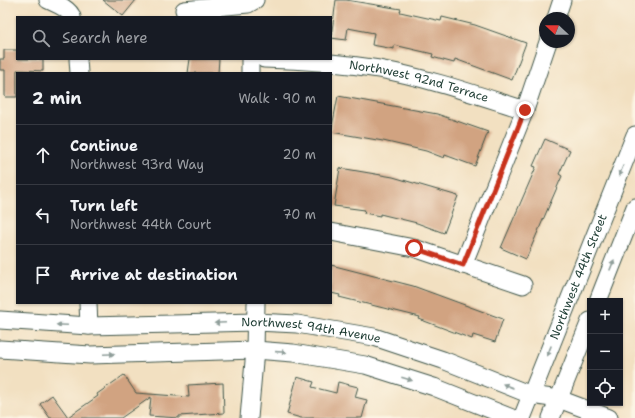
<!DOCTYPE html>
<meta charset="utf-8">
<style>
body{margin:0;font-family:"Shantell Sans",sans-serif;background:#20242c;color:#f1f3f6}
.controls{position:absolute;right:12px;bottom:12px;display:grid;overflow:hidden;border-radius:0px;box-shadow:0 1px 3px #0004}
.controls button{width:36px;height:36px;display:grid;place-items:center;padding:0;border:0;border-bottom:1px solid #363941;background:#171b24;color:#f1f3f6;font:20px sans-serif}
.compass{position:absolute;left:539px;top:12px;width:36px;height:36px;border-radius:50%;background:#171b24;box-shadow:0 1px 3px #0004;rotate:292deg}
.stop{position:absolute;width:12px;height:12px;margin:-9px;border:3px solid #c8321e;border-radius:50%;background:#fff}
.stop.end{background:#c8321e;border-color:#fff;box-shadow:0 1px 4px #0008}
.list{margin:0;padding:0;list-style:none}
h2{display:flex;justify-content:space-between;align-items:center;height:52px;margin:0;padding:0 16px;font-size:17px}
h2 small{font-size:13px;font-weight:400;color:#9ea1a6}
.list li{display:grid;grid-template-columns:26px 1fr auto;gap:12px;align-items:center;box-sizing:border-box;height:60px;padding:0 16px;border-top:1px solid #363941}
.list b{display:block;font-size:15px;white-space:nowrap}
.list p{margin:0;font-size:13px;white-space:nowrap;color:#9ea1a6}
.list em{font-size:13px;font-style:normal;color:#9ea1a6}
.icon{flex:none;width:22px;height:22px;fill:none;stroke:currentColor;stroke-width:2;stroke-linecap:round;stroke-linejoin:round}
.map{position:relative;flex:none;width:635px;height:418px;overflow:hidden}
.search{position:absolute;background:#171b24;box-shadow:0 1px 3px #0004;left:16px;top:16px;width:316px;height:44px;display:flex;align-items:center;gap:10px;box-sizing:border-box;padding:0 14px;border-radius:0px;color:#9ea1a6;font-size:15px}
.panel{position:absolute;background:#171b24;box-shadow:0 1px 3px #0004;left:16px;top:72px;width:316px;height:232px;border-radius:0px}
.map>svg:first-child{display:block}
</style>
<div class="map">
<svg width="635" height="418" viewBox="0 0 635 418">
<rect width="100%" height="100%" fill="#fcf5e5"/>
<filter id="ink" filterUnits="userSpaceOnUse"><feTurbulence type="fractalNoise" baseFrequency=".025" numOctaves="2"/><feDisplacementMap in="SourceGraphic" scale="8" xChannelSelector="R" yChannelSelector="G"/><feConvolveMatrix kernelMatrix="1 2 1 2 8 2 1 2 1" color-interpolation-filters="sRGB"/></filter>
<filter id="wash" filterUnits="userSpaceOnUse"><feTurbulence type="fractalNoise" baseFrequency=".012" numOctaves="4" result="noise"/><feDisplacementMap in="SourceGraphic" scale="16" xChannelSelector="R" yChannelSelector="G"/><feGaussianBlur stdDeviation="0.9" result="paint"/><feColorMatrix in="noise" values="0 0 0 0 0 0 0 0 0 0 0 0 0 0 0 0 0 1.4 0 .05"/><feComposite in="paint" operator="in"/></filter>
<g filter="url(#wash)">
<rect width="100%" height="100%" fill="#f2e0c1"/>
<g id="blocks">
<!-- building -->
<g fill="#d1a381">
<path d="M103 0H136L123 16Z"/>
<path d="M336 0H346L401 9 400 12 441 21 442 17 475 25 526 43 512 80 455 59 454 63 432 57 433 54 394 45V49L372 45 374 33 348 28 346 40 331 38Z"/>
<path d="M4 50H17V59H43V71L17 70V97H5V70H0V59H4Z"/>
<path d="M190 59H219L218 73H188Z"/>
<path d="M338 96 437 114 488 132 475 166 445 155 444 158 426 151 383 141 331 132Z"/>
<path d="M545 139 570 150 559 174 562 176 526 259 501 248 536 167 533 166Z"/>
<path d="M340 168 393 177 458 196 444 233 417 223 380 214V216L364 213 365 210 334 206Z"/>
<path d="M331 265 413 286 503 319 495 342 473 335 472 339 419 319 420 317 339 297 340 295 331 293Z"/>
<path d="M124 375 136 393 189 397 188 385 223 383 224 413 179 416V418L149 416 151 397 121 418H50L40 404 52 395 68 417 98 396 97 394Z"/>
<path d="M297 377 314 382 312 387 336 393 338 382 358 387 355 397 367 400 362 418H301L287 414Z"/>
</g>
</g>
</g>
<g filter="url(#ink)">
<use href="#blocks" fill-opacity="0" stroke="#3f5549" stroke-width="1"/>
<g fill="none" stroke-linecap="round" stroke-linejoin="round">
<defs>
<g id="minor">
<path d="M48 0C56 4 69 8 72 17"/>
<path d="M184 10 248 4 255 0"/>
<path d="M556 18 562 0"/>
<path d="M78 59 79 73"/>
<path d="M250 59V73"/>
<path id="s1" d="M264 59C302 60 341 63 379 69 428 78 477 95 525 110"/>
<path d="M331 232 414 248 523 285"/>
<path d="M463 265 525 110 548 42"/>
<path d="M598 301 635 207"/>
<path d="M88 303 89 326"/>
<path id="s2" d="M0 320 89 326 256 322 297 324 374 337 443 360 531 395 559 399 609 418"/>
<path d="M0 349 90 355 255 350 293 353 365 365 434 387 512 418"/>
<path d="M249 418 255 350 256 303"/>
<path id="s3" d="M522 418 635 135"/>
<path d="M551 418 590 321"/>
</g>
</defs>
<!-- minor casing -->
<use href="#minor" stroke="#3f5549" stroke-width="19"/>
<!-- minor -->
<use href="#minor" stroke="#fff" stroke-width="17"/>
</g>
<!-- one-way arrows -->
<defs><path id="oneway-solid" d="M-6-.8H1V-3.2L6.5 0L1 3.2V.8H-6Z"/></defs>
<g fill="#8f9e9a">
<use href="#oneway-solid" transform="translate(621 171) rotate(112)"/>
<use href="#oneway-solid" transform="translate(612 265) rotate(-68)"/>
<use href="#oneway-solid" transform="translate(220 323) rotate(178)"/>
<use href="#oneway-solid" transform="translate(62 325) rotate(-177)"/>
<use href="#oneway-solid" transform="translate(549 351) rotate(112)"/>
<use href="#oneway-solid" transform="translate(281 352) rotate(4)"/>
<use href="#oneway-solid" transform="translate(109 354) rotate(-2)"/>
<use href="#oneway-solid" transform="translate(407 379) rotate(18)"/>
<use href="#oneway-solid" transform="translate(508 386) rotate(-158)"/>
</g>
</g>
<g fill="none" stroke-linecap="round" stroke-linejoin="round" filter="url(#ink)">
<!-- route -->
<path stroke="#c8321e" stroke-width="5" d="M414 248 463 265 525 110"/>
</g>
<g text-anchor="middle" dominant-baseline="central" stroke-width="4" stroke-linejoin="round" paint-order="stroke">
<!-- street labels -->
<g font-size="12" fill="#1f3d34" stroke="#fcf5e5">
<text stroke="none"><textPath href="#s1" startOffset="157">Northwest 92nd Terrace</textPath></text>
<text stroke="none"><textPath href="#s3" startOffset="152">Northwest 44th Street</textPath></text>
<text stroke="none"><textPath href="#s2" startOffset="312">Northwest 94th Avenue</textPath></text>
</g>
</g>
</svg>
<div class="controls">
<button>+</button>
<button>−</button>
<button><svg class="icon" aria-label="locate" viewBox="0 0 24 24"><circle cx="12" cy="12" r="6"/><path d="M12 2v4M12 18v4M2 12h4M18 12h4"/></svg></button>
</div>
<svg class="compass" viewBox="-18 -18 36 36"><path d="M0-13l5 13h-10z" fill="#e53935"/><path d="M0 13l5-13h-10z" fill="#9ea1a6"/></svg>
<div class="stop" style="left:414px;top:248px"></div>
<div class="stop end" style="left:525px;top:110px"></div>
<div class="search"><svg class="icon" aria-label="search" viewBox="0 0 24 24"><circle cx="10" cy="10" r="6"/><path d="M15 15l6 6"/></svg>Search here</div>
<section class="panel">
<h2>2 min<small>Walk · 90 m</small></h2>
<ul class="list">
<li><svg class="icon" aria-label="ahead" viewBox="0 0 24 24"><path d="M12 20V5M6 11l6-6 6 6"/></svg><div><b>Continue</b><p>Northwest 93rd Way</p></div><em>20 m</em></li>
<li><svg class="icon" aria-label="left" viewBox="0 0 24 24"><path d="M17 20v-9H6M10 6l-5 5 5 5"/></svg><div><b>Turn left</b><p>Northwest 44th Court</p></div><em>70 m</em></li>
<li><svg class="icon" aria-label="arrive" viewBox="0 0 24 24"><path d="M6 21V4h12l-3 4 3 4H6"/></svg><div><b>Arrive at destination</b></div></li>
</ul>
</section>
</div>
